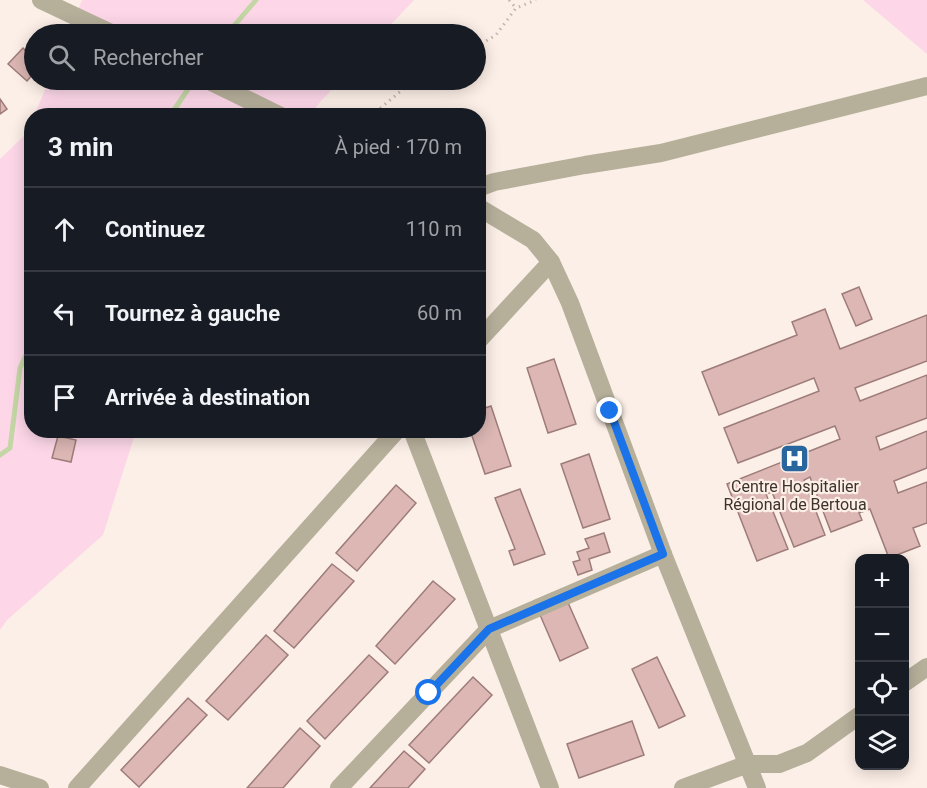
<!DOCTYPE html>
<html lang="fr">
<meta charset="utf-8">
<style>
body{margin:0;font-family:Roboto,sans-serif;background:#242831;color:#f1f3f6}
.controls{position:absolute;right:18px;bottom:18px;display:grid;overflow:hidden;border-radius:12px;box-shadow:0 3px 15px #0003}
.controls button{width:54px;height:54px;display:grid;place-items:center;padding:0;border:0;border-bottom:2px solid #363941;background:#171b24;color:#f1f3f6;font:30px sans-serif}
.stop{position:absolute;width:18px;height:18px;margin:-14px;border:4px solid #1a73e8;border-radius:50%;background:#fff}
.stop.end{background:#1a73e8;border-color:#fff;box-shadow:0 2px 6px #0008}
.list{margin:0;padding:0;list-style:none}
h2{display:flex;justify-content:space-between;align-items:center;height:78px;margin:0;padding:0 24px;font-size:26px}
h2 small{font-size:20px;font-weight:400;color:#9ea1a6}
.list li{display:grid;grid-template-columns:39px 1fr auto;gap:18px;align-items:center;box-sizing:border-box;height:84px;padding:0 24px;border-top:2px solid #363941}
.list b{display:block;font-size:22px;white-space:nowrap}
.list em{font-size:20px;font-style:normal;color:#9ea1a6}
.icon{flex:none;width:33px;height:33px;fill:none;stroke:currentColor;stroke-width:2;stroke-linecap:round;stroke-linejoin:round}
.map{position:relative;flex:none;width:927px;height:788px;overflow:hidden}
.search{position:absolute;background:#171b24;box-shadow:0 3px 15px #0003;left:24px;top:24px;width:462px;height:66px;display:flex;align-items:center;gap:15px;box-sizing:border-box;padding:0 21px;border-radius:33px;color:#9ea1a6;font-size:22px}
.panel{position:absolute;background:#171b24;box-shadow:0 3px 15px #0003;left:24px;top:108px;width:462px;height:330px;border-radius:24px}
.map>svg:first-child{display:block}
</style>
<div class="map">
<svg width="927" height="788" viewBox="0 0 927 788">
<rect width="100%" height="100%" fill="#fcefe7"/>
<!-- green -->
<g fill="#fdd7e8">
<path d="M82 0H414L382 34H68Z"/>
<path d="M863 0H927V54Z"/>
<path d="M49 80H341L321 101 310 115 34 116Z"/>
<path d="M31 122 32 430 136 431 103 535 7 620 0 630V159L26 134Z"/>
</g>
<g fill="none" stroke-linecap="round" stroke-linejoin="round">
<!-- stream -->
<g stroke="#c5d6a6" stroke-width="5">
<path d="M227 34 256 0"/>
<path d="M170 116 194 80"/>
<path d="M0 455 10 448 20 368 32 342"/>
</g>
</g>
<!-- building -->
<g fill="#dcb7b4" stroke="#9e7c79" stroke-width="1.5">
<path d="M23 48 34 59V73L27 81 8 64Z"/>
<path d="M0 99 7 109 0 114Z"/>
<path d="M859 287 872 319 856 326 842 294Z"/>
<path d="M825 309 840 349 927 315V361L855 388 860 401 927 375V418L876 437 880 450 927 431V468L894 481 898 493 927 482V523L913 528 920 546 889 558 870 509 859 513 862 520 831 532 810 477 804 480 825 535 794 547 772 492 766 494 788 549 757 561 727 484 840 439 835 426 738 463 724 428 819 391 814 378 719 415 702 372 797 335 792 322Z"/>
<path d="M554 359 576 424 548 433 527 368Z"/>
<path d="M491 406 511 466 485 474 470 430H478V408L479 410Z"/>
<path d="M58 436 76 440 71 462 52 458Z"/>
<path d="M589 454 610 519 583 528 561 464Z"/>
<path d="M396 485 416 503 357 571 336 553Z"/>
<path d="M520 489 545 554 514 565 509 551 515 549 495 498Z"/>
<path d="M604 533 610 552 589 559 592 570 578 575 573 562 580 560 577 552 589 548 585 539Z"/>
<path d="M332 564 354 581 294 648 274 631Z"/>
<path d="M433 581 455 599 395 664 376 646Z"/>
<path d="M562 589 588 648 560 661 534 601Z"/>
<path d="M266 635 288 655 228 720 206 701Z"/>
<path d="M369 655 388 672 325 739 307 721Z"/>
<path d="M657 657 685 716 659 728 632 669Z"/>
<path d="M473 677 492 695 429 763 409 745Z"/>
<path d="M188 698 207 715 139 787 121 770Z"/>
<path d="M632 721 644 755 579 778 567 744Z"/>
<path d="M300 728 320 746 283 788H247Z"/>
<path d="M404 751 425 769 408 788H370Z"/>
</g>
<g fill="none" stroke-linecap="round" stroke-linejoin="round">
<!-- path -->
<g stroke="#c1b5ad" stroke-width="3" stroke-dasharray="1.5 4.5" stroke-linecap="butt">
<path d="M509 0 516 8"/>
<path d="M476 47 496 35 516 8 536 0"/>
<path d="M371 116 414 80"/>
</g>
<!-- minor -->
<g stroke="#b6af9a" stroke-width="18">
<path d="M41 0 113 34"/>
<path d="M207 80 281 116"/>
<path d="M478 188 494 182 585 165 661 153 927 86"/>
<path d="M478 207 533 240 551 262 570 303 663 554 757 788"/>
<path d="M478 341 551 262"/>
<path d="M412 430 550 788"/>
<path d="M904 683 927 667"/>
<path d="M0 775 40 788"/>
<path d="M77 788 397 430"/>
<path d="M339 788 489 629 663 554"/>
<path d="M683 788 748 764H779L807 753 860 715"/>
</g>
</g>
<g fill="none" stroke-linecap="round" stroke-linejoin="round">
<!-- route -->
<path stroke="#1a73e8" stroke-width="8" d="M429 693 489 629 663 554 610 411"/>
</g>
<!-- icons -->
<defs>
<symbol id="hospital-square" viewBox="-11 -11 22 22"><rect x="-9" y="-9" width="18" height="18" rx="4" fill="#29669d" stroke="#fcefe7"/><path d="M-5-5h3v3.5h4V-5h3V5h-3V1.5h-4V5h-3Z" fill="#fff"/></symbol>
</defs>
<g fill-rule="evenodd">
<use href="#hospital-square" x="778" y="442" width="33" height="33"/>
</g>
<g text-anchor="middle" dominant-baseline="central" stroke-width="4.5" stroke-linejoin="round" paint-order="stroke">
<!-- poi labels -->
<g font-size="16" fill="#3e332b" stroke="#fcefe7">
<text x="795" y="486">Centre Hospitalier<tspan x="795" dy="18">Régional de Bertoua</tspan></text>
</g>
</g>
</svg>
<div class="controls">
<button>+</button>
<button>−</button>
<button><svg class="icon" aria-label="locate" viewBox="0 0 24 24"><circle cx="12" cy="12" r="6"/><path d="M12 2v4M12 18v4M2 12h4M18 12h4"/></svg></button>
<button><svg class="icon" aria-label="layers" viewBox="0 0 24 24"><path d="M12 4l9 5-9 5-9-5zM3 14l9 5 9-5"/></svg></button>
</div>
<div class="stop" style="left:429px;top:693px"></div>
<div class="stop end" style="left:610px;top:411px"></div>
<div class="search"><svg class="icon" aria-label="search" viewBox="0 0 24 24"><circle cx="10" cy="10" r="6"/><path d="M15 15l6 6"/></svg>Rechercher</div>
<section class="panel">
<h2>3 min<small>À pied · 170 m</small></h2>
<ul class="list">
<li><svg class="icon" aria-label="ahead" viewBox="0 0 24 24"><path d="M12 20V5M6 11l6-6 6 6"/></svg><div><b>Continuez</b></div><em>110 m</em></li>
<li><svg class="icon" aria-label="left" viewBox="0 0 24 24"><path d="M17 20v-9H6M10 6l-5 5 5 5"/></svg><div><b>Tournez à gauche</b></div><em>60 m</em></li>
<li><svg class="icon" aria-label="arrive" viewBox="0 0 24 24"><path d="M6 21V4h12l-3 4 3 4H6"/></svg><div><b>Arrivée à destination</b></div></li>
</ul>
</section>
</div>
